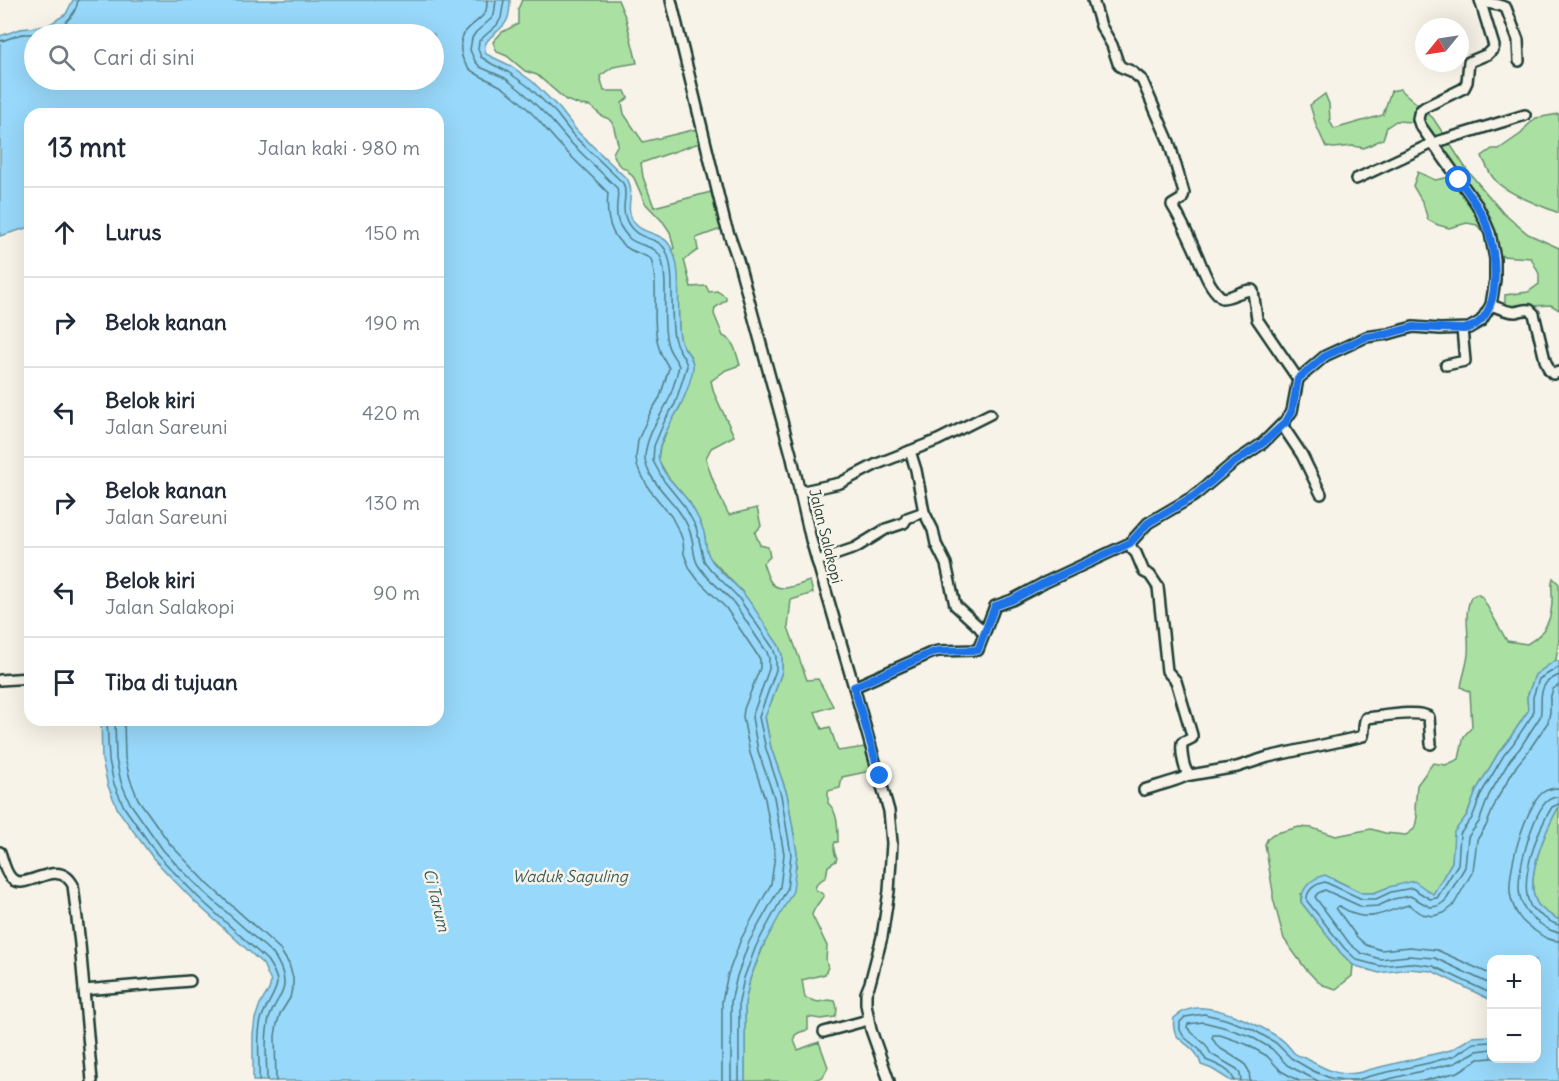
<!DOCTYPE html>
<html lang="id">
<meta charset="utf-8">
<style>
body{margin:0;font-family:Delius,sans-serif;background:#f2f2f3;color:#1f2937}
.controls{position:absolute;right:18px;bottom:18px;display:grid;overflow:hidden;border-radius:12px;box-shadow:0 6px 24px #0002}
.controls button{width:54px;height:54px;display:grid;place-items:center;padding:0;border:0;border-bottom:2px solid #e0e1e3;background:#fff;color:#1f2937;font:30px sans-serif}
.compass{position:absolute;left:1415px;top:18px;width:54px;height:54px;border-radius:50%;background:#fff;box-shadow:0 6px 24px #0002;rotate:240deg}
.stop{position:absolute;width:18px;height:18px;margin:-14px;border:4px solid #1a73e8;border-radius:50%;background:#fff}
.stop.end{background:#1a73e8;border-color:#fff;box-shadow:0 2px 6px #0008}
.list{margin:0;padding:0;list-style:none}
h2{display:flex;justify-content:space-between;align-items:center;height:78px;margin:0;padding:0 24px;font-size:26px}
h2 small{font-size:20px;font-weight:400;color:#747a83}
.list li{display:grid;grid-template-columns:39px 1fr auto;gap:18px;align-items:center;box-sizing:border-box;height:90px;padding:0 24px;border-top:2px solid #e0e1e3}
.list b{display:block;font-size:22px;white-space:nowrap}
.list p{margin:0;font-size:20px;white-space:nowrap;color:#747a83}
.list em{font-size:20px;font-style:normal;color:#747a83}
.icon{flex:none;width:33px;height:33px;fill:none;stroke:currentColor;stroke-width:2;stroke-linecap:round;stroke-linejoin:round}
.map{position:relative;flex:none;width:1559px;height:1081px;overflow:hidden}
.search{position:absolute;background:#fff;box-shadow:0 6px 24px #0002;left:24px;top:24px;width:420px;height:66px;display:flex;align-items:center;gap:15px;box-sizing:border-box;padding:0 21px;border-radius:33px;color:#747a83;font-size:22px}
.panel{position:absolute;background:#fff;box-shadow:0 6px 24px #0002;left:24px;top:108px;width:420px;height:618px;border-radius:18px}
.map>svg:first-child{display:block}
</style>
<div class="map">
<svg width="1559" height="1081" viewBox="0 0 1559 1081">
<rect width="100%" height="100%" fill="#f7f3e8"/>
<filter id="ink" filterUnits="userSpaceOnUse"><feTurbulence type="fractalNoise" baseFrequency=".0167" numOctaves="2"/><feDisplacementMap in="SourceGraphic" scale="12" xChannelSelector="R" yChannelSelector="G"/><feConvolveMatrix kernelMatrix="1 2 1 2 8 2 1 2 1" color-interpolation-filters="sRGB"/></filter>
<g filter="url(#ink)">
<!-- green -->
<g fill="#abe0a3" stroke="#658e6c" stroke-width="1.5">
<path d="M522 0H618L626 19 637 63 613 67 600 76 604 91H625L628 98 622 103 624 114 643 142 697 129 702 142 641 163 643 177 654 207 711 192 718 214 721 229 696 238 698 250 684 260 691 287 706 286 709 292 717 291 726 297V300L715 308 714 314 723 336C735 341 736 353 740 365L726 370 711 381 714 393 734 436 711 448 706 458C711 479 719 496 729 515L757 508 761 526 755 533 760 545 768 547 770 557 763 563C765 569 767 576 770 581 778 595 799 584 810 581L813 593 791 600 788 627 807 680 818 679 833 706 815 712 822 729 830 727 838 751 865 747 871 771 842 777 840 788 828 791V803C838 812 838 828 838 842H835C833 847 834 854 837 858L836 861 828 866 826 877 817 883 815 889 824 895C820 902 814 907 812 915L827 946 826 960 828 967 825 974 802 980 805 998 818 1002 828 1000 835 1001C837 1005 838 1012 835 1017L821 1019 808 1017V1030C793 1033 791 1036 798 1050L819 1042 828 1067 823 1077 811 1081H745V1003L750 979 796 867 797 853 787 794 771 748 765 716 772 700 782 671V655L779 646 743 593 709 557 706 548 705 537 690 503 668 477 658 459 660 447 670 423 680 407 693 366 691 357 681 343 679 333 678 282 675 257 672 250 674 248 670 232 664 223 645 203 634 178 627 170 618 164 613 153 618 144 613 124 609 119 602 116 590 106 580 105 566 100 537 75 525 71 507 56 497 52 493 42 502 32 518 24V9Z"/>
<path d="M1400 89 1433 118 1467 170 1503 213 1528 234 1559 248V310L1551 305 1510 307 1505 305V295L1528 292 1539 284V274L1531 258 1501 256 1496 241 1485 235 1477 225 1467 223 1449 228 1438 225 1428 220 1423 203 1413 186 1418 172 1435 180 1450 177 1419 130 1412 122 1396 121 1387 127 1383 139 1364 148 1353 146 1334 148 1326 147 1316 125 1310 105 1325 94 1329 104 1330 121 1334 129 1383 115 1391 91Z"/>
<path d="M1559 114V213C1543 207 1506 193 1496 181 1489 174 1486 165 1482 156L1492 149H1499L1522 133 1526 127 1536 118Z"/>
<path d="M1553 578 1559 584V639L1556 660 1535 675 1527 697 1528 711 1508 741 1499 752 1477 789 1467 815 1455 832 1452 862 1433 895 1389 887 1374 893H1362L1334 879 1301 894V902L1341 953 1353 965 1352 976 1336 989 1323 985 1317 981 1305 968 1284 939 1273 898V892L1265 844 1268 838 1273 834 1299 827 1312 828 1336 836 1371 829 1385 833 1406 835 1414 829 1416 823 1417 816 1415 809 1417 785 1433 763 1446 765 1459 759 1464 736 1472 727 1470 692 1461 687C1463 675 1467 665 1468 654 1470 635 1463 616 1471 597L1477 594 1482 597 1507 641 1527 644C1548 632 1553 616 1552 593 1552 587 1551 584 1553 578Z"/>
<path d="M1559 806V920C1552 916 1541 910 1537 903 1523 879 1547 828 1559 806Z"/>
</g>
<!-- water -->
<g fill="#98d8fa" stroke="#689aab" stroke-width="1.5" fill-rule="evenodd">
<path d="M73 0H510C510 6 510 14 507 20 502 33 479 38 486 54L511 66 533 82 560 109 577 131 628 180C635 194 625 205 632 219 640 235 660 231 669 244 685 267 675 311 680 338 682 349 694 356 693 367 692 378 685 397 680 406 673 421 655 444 659 461 664 478 682 490 691 505 697 515 704 527 705 538 706 545 706 550 709 556 716 571 733 581 743 593 756 609 767 629 779 646L782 655V671L772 700 765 717 771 748 787 794 797 853 793 891 762 948 750 979 745 1003V1081H253V1034L255 1019 260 1004 269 990 271 982 263 964 195 902 166 872 153 858 118 810 108 786 102 760 101 720H438V114H30V227L0 236V36L20 29 47 26 66 14ZM34 34H434V80H34Z"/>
<path d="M1556 660 1559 662V806C1547 828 1523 879 1537 903 1541 911 1552 915 1559 920V1081H1231L1212 1069 1201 1065C1200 1061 1199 1058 1197 1055 1187 1040 1170 1041 1174 1018 1182 1011 1193 1007 1204 1008 1225 1009 1261 1026 1278 1037 1285 1041 1289 1047 1294 1053 1298 1056 1303 1057 1307 1059 1328 1071 1343 1079 1368 1070L1451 1050 1472 1037 1491 1036 1492 1058H1536V960H1492L1491 1000 1432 971 1409 969 1379 973 1353 965 1341 953 1301 902C1302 887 1310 879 1325 875L1362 893H1374L1389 887 1414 881 1433 894 1452 862 1454 832 1467 815 1477 789 1499 752 1508 741 1528 711 1527 697 1535 675Z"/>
</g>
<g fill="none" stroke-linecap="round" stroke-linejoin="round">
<!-- shore -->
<g stroke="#4f7b83" stroke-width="1.5">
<path d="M487 0C487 5 487 10 485 13 474 27 459 28 461 51 463 73 483 76 500 86 504 88 507 91 511 94 531 109 545 129 562 147 577 163 593 177 608 193 606 213 608 237 629 249 636 253 645 255 651 259 660 288 650 323 660 351 662 357 666 362 669 368L660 397 650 413 638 440 636 457 637 466 649 489 671 516 680 533 683 541 684 554 690 569 698 580 726 608 760 659V668L744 709 743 717 750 753 765 799 775 855 771 884 741 939 728 974 722 1001V1081"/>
<path d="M496 0 494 15 491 19 476 32 472 38 470 50 475 61 480 67 505 78 524 93 550 119 568 140 617 188C620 200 613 209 619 224 622 229 626 235 630 239 640 247 656 245 661 258 670 286 660 318 668 346 670 353 676 359 679 366 676 377 673 390 668 401 659 419 647 434 645 456 644 475 667 495 678 510 684 518 690 529 692 539 694 548 693 557 698 565 707 580 722 589 733 602 745 618 755 636 767 652L769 658V669L752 717 758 751 774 797 784 854 780 887 749 942 737 976 731 1002V1081"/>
<path d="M504 0 501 18 497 25 479 41 478 49 481 57 492 64 508 72 529 87 556 113 573 135 623 183C629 195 620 207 626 219 635 242 656 235 665 249 677 270 669 313 674 337 676 349 685 356 687 366L675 404 665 420 654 446 653 461 664 481 685 507 696 527 704 561 711 570 738 597 773 648 776 657V670L759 717 766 749 781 795 791 854 787 889 756 946 744 978 739 1002V1081"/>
<path d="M0 41C8 40 15 35 23 34 29 34 36 34 42 34 59 31 76 17 78 0"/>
<path d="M107 720 109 760 114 784 124 807 157 854 170 868 199 898 267 960C271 966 276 974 277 981 278 992 264 1007 261 1020 256 1039 260 1061 259 1081"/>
<path d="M115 720 116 759 121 782 130 803 163 850 175 863 204 892 273 954C282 967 289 984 279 998 274 1007 269 1014 268 1024 264 1043 267 1062 267 1081"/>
<path d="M124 720 125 758 130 779 138 799 170 844 210 886 279 948 289 964 293 978V984L290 998 280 1014 277 1024 275 1036 276 1081"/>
<path d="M1559 788C1553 788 1547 789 1542 793 1525 808 1505 876 1511 898 1515 913 1521 922 1534 930 1542 936 1549 941 1559 941"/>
<path d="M1559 797C1554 797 1550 798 1546 802 1532 817 1515 876 1520 896 1523 910 1530 917 1542 925 1548 929 1552 932 1559 932"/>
<path d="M1559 804 1552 807C1538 829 1517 882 1531 907 1534 911 1539 914 1542 916 1548 920 1553 924 1559 925"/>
<path d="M1492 975 1437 950 1410 947 1381 950 1366 945 1357 937 1336 908 1339 906C1345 909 1350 913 1357 915 1375 920 1391 909 1409 905L1422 914 1433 916 1444 913 1453 906 1473 871 1477 840 1486 826 1497 799 1517 765 1527 753 1548 722 1550 712V699L1553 689 1559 685"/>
<path d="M1492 985 1435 958 1408 956 1380 959 1361 953 1350 944 1315 897 1318 893 1325 890 1362 907 1378 906 1393 899 1410 896 1430 907 1438 906 1445 901 1465 867 1468 837 1479 822 1489 795 1510 760 1520 748 1540 717C1543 707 1538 693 1546 683 1549 680 1555 677 1559 675"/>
<path d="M1492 994 1433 966 1409 963 1380 966 1357 960 1345 949 1307 901C1306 890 1315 884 1325 882L1362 899H1376L1391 892 1412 888 1430 899 1437 898 1458 864 1460 834 1472 818 1482 792 1504 755 1513 744 1533 714V697L1539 679 1559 667"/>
<path d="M1234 1081C1232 1070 1216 1064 1206 1060L1200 1050 1184 1037 1180 1030V1022L1185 1017 1204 1014 1225 1019 1252 1029 1276 1043 1291 1058 1313 1071 1330 1078 1344 1080H1357L1370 1076 1429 1063 1454 1056 1474 1043 1492 1042"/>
<path d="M1241 1081 1240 1074 1237 1069 1211 1054 1206 1045 1190 1031 1187 1027 1188 1024 1203 1022 1223 1027 1250 1036 1272 1049 1287 1065 1318 1081"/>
<path d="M1250 1081 1249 1071 1244 1063 1218 1047 1212 1038 1213 1035H1220L1246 1044 1267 1056 1281 1071 1299 1081"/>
<path d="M1381 1081 1455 1063 1477 1051 1492 1049"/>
<path d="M1423 1081 1458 1072 1479 1059 1492 1058"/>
</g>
<defs>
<g id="minor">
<path d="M671 0 725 223 738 260 791 454 811 540 854 687 889 811 892 843 889 891 882 937 870 983 866 993V1004L871 1030 889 1081"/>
<path d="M1093 0 1101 26 1112 45 1118 63 1121 67 1131 71 1142 80 1169 142 1184 193 1182 199 1172 205C1182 221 1190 239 1198 257 1204 272 1209 287 1222 298 1232 298 1241 290 1252 290L1253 291 1257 319 1298 379"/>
<path d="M1481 2 1499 5 1506 8 1518 40 1519 61"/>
<path d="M1356 179 1433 143 1525 115"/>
<path d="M1491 305C1499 308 1507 312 1515 312 1521 311 1524 309 1530 310L1534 314 1545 360 1549 370 1553 374 1559 372"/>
<path d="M1446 365 1465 361 1462 329"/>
<path d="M1298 379 1325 356 1366 337 1388 334 1413 327 1440 329 1469 328 1481 321 1491 305 1495 280V259L1490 233 1484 219 1477 205 1420 125 1418 119 1419 114 1421 110 1425 107 1464 88 1467 82 1469 62 1488 54 1493 49 1494 46 1480 0"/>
<path d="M1282 425 1302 455 1321 494"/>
<path d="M910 451 916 470 924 512 933 530 936 544 946 564 955 605 979 627 984 634"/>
<path d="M799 492 840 483 877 464 938 440 990 414"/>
<path d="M1130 543 1132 549 1136 553 1144 572 1150 575 1158 587 1167 671 1176 681 1192 735V738L1182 743C1181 751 1183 765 1187 772 1186 774 1186 776 1184 777 1182 779 1149 788 1144 790"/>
<path d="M817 561 855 548 886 529 904 523 907 518 924 512"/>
<path d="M0 680 30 678"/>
<path d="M854 687 931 653 938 651 978 650 995 606 1012 600 1044 583 1130 543 1148 523 1194 496 1232 464 1263 443 1285 421 1292 411 1298 379"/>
<path d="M1185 776 1237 767 1268 757 1359 737 1363 736C1365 730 1363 723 1366 718 1380 717 1418 709 1429 717L1431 744"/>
<path d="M0 852C3 860 5 873 12 879 26 892 58 856 73 885L80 944 92 1081"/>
<path d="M84 990 190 981"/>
<path d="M824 1032 868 1020"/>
</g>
</defs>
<!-- minor casing -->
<use href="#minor" stroke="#1f3d34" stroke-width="14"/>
<!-- minor -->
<use href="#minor" stroke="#f7f3e8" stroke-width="9"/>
</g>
</g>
<g fill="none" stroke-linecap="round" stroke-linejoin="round" filter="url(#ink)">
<!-- route -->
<path stroke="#1a73e8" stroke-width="8" d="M880 776 854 687 931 653 938 651 978 650 995 606 1012 600 1044 583 1130 543 1148 523 1194 496 1232 464 1263 443 1286 422 1292 411 1298 379 1325 356 1366 337 1388 334 1413 327 1464 329C1506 321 1497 248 1484 219 1478 205 1468 193 1459 180"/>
</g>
<g text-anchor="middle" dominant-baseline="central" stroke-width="5" stroke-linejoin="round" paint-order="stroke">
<!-- street labels -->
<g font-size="15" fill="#1f3d34" stroke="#f7f3e8">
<text transform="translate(826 536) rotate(76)">Jalan Salakopi</text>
</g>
<!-- water labels -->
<g font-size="16" font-style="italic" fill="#375c5c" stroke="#f7f3e8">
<text x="570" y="876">Waduk Saguling</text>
<text transform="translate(437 900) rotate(76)">Ci Tarum</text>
</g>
</g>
</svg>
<div class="controls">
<button>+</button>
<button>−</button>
</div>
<svg class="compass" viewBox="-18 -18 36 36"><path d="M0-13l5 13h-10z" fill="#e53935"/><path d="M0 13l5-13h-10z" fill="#747a83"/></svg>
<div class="stop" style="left:1459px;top:180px"></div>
<div class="stop end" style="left:880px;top:776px"></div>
<div class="search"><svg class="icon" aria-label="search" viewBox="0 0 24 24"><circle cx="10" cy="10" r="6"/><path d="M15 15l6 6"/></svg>Cari di sini</div>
<section class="panel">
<h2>13 mnt<small>Jalan kaki · 980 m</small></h2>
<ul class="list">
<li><svg class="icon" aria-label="ahead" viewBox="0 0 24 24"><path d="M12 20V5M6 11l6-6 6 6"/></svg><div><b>Lurus</b></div><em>150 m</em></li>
<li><svg class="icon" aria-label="right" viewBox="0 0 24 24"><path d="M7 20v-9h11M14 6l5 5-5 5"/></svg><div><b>Belok kanan</b></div><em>190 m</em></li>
<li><svg class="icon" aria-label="left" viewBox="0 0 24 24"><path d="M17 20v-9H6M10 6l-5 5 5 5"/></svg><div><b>Belok kiri</b><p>Jalan Sareuni</p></div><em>420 m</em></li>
<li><svg class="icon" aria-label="right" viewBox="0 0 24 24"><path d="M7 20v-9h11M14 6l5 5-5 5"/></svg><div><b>Belok kanan</b><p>Jalan Sareuni</p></div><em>130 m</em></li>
<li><svg class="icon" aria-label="left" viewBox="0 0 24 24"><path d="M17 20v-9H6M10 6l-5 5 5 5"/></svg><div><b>Belok kiri</b><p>Jalan Salakopi</p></div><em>90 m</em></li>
<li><svg class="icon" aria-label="arrive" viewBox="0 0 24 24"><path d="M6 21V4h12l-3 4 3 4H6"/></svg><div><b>Tiba di tujuan</b></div></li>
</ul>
</section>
</div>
